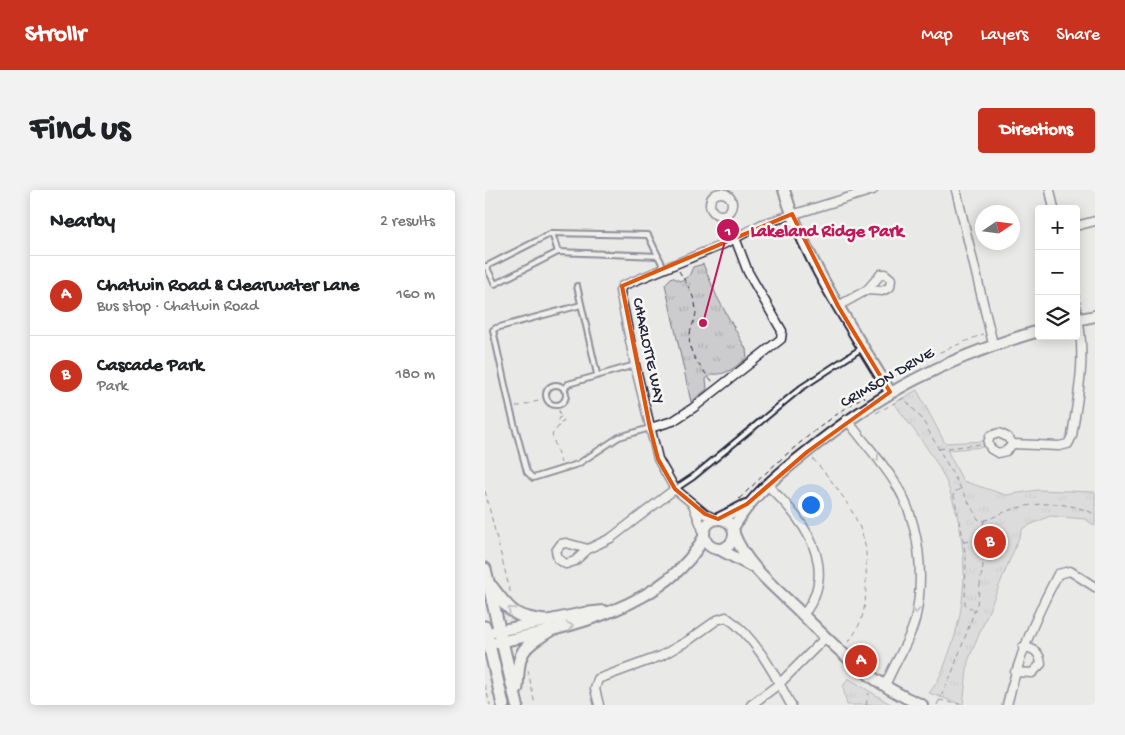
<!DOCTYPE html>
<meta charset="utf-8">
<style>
body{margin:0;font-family:"Gochi Hand",sans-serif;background:#f2f2f2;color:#202124}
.controls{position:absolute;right:15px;top:15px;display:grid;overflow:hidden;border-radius:5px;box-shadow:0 2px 12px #0003}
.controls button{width:45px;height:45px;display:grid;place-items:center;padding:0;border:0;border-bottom:1px solid #e0e0e0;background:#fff;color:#202124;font:25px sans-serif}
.compass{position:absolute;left:490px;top:15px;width:45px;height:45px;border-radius:50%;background:#fff;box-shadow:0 2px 12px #0003;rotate:77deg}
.you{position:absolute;left:325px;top:314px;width:18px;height:18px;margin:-12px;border:4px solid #fff;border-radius:50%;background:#1a73e8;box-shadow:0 0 0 8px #1a73e833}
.badge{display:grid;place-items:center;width:32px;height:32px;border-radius:50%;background:#c8321e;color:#fff;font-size:16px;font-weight:700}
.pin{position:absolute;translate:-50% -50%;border:2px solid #fff;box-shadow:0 1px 5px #0006}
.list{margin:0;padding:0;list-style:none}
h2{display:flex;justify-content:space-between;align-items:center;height:65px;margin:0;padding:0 20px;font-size:21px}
h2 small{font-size:16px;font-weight:400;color:#757577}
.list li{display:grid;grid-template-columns:32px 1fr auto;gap:15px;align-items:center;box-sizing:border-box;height:80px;padding:0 20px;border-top:1px solid #e0e0e0}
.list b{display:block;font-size:19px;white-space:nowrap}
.list p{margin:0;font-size:16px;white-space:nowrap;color:#757577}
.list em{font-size:16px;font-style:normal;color:#757577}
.icon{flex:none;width:28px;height:28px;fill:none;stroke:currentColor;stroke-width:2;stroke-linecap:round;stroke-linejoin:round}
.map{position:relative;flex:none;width:610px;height:515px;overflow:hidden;border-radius:5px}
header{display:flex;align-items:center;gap:30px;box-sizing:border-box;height:70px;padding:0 25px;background:#c8321e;color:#fff}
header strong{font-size:24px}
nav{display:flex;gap:28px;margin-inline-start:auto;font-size:18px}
.intro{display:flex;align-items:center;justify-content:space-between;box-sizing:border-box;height:120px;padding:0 30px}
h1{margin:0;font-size:35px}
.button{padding:12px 22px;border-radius:5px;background:#c8321e;color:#fff;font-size:18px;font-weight:700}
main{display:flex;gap:30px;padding:0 30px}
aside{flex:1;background:#fff;border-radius:5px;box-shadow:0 2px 12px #0003}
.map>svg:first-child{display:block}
</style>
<header>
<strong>Strollr</strong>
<nav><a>Map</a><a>Layers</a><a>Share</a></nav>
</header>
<div class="intro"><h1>Find us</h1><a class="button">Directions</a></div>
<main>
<aside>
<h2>Nearby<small>2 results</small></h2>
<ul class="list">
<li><span class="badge">A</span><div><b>Chatwin Road &amp; Clearwater Lane</b><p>Bus stop · Chatwin Road</p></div><em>160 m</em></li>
<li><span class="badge">B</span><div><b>Cascade Park</b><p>Park</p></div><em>180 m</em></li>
</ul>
</aside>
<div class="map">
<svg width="610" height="515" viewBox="0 0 610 515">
<defs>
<pattern id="park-tufts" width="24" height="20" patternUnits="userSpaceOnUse" patternTransform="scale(1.25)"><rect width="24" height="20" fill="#ccccce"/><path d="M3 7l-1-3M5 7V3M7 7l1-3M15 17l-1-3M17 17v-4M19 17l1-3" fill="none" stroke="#afafb2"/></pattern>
</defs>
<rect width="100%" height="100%" fill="#e9e9e7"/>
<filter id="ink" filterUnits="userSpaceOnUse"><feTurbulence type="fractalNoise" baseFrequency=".02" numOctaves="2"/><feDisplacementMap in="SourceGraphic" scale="10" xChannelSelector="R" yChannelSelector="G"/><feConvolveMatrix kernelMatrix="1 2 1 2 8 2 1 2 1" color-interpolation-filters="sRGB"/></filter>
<g filter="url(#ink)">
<!-- park -->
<g fill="url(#park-tufts)" stroke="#777784">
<path d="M218 74 232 107 261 159 262 168C251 176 242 186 227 184L221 189 222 199 206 212 180 94 187 87 195 91 204 86 208 77Z"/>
<path d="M432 200 460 253 500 251 499 257 462 260 478 291 521 305 553 300 610 302V336L600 329 565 326 538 338 483 471 478 515 444 503C454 491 458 480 463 466 484 412 484 354 464 299 455 271 426 237 409 213Z"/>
<path d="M363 488 407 515H362L358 497Z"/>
</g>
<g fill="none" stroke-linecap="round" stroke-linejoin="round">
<defs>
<g id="service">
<path d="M73 62 173 66"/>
<path d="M1 76 10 94 73 62 67 43"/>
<path d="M0 77 67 43 163 45 179 78"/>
<path d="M92 96 112 184"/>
<path d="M96 115 11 138 8 140 25 218 42 282 48 288 93 274 134 247 165 238"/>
<circle cx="71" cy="205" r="10"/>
<path d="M79 200 83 194 150 175"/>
<path d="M190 299 208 287 316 198 377 158"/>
</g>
<g id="minor">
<path d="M471 0 508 154"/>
<path d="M565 0 569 19"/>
<circle cx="236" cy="14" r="11"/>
<path d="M591 36 610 31"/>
<path d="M353 116 382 100 396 84H400L406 89 405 97 397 101 382 100"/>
<path d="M361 230 366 235C381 255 400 275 412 296 435 334 440 388 430 430 424 453 409 473 400 496"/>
<path d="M165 238 188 231 208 218 296 149 297 141 263 82 241 24"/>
<path d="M514 243 522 247 528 254 521 261 513 263 506 259 503 253 505 246Z"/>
<path d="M528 254 574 256 583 254 587 246C594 200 602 165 591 118"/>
<path d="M281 294C318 328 356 378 318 425"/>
<path d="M209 317 219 343"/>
<path d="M231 329 220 324 190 299 173 269 150 175 135 101 137 96 239 54 277 34 388 0"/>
<path d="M81 353 103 359 90 371 81 374 73 369 71 361 76 354Z"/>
<path d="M103 359 126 348 190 299"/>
<path d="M530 482 547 483 556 474C555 463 550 458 538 457"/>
<path d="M114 515 110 499 113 489 176 466 204 450 232 430 241 427C270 446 290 485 306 515"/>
<path d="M266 515 294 494 340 448"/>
<path d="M522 515C533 468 550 427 573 384L585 381 610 397"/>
</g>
<g id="tertiary">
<path d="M299 0C321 73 367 137 405 202"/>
<path d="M591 130 610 126"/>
<path d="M233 329 261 315"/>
<circle cx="234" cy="344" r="15"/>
<path d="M248 338C266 307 290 287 318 265 394 203 460 168 554 141"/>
<path d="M249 344C261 374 287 395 310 417 348 455 386 495 437 515"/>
<path d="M234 359 266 376"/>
<path d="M8 442 99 423 119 421"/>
<path d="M4 454C76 439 182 419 219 347"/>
</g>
<g id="secondary">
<path d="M0 379 32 515"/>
<path d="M6 396C26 421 27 427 60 431"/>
<path d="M0 437 18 515"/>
<path d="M32 498C34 462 34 459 66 440"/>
</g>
</defs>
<!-- service casing -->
<use href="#service" stroke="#22223b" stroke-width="8"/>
<!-- minor casing -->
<use href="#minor" stroke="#22223b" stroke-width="11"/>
<!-- tertiary casing -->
<use href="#tertiary" stroke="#22223b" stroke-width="14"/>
<!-- secondary casing -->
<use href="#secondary" stroke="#22223b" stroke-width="15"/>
<!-- path -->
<g stroke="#22223b" stroke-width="1" stroke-dasharray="5 4" stroke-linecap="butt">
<path d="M194 81C201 93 211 107 211 121 211 129 206 136 205 144 201 163 217 179 228 192"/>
<path d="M591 94 596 113"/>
<path d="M407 188 453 163 498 144"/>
<path d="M31 217 57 210"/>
<path d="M74 220 75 227"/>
<path d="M391 223 419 208 437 229 493 329 496 331C505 330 514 324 522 321 553 311 581 311 610 324"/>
<circle cx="76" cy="230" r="3"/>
<path d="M454 259 497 254"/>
<path d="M328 269C346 289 371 321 378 347 383 362 381 378 381 393 381 418 378 434 362 454"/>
<path d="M76 273 67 245 76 233"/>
<path d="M475 299 468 303 475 331 481 368 480 414 482 417 490 419"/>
<path d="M0 301 26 405"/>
<path d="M254 309C294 269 331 237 379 206L380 208"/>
<path d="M479 352 499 349"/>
<path d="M43 480 50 515"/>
<path d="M0 495 5 515"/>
<path d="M454 510 478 515"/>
<path d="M381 515 384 503"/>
<path d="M452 515 467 483 492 414 501 356 498 337 499 331"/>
</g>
<!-- service -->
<use href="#service" stroke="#f6f6f2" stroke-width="4"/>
<!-- minor -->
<use href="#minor" stroke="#f6f6f2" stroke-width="8"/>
<!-- tertiary -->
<use href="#tertiary" stroke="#f6f6f2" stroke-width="10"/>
<!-- secondary -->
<use href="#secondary" stroke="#f6f6f2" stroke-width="11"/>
</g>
<!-- one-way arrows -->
<defs><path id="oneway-chevron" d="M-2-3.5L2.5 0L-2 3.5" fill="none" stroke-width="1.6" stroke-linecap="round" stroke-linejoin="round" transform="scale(1.25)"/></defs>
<g stroke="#9797a0">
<use href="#oneway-chevron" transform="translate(391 268) rotate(53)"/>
<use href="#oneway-chevron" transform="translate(26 420) rotate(-137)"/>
<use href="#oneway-chevron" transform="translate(431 420) rotate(96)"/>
<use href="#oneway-chevron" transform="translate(85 436) rotate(-13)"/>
</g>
</g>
<!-- marked area -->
<path d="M0 0H610V515H0ZM307 24 353 116 405 202 322 262 262 314 233 329 220 324 190 299 173 269 165 238 137 96Z" fill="#e9e9e7" fill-opacity=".55" fill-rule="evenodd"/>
<path fill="none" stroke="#de560e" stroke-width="4" stroke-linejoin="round" d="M307 24 353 116 405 202 322 262 262 314 233 329 220 324 190 299 173 269 165 238 137 96Z"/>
<g text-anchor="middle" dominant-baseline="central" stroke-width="5" stroke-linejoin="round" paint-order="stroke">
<!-- street labels -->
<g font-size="16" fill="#22223b" stroke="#f6f6f2">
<text transform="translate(162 161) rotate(78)">CHARLOTTE WAY</text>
<text transform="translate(403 189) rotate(-30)">CRIMSON DRIVE</text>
</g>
</g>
<!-- callouts -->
<path fill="none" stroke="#c2185b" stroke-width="2" d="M218 133L243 40"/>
<g fill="#c2185b" stroke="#f6f6f2" stroke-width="2">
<circle cx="218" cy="133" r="5"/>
<circle cx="243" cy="40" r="12"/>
</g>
<g font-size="15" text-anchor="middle" font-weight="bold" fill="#fff">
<text x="243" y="45">1</text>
</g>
<g font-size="18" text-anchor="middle" font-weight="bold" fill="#c2185b" stroke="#f6f6f2" stroke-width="5" stroke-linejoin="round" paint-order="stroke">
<text x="342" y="46">Lakeland Ridge Park</text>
</g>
</svg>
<div class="controls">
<button>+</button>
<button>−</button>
<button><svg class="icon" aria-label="layers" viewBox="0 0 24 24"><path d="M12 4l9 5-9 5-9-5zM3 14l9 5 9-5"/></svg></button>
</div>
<svg class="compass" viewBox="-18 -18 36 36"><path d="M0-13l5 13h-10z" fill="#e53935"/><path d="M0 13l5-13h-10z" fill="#757577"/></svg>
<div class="you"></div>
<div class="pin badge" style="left:376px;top:471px">A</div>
<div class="pin badge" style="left:505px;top:352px">B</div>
</div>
</main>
